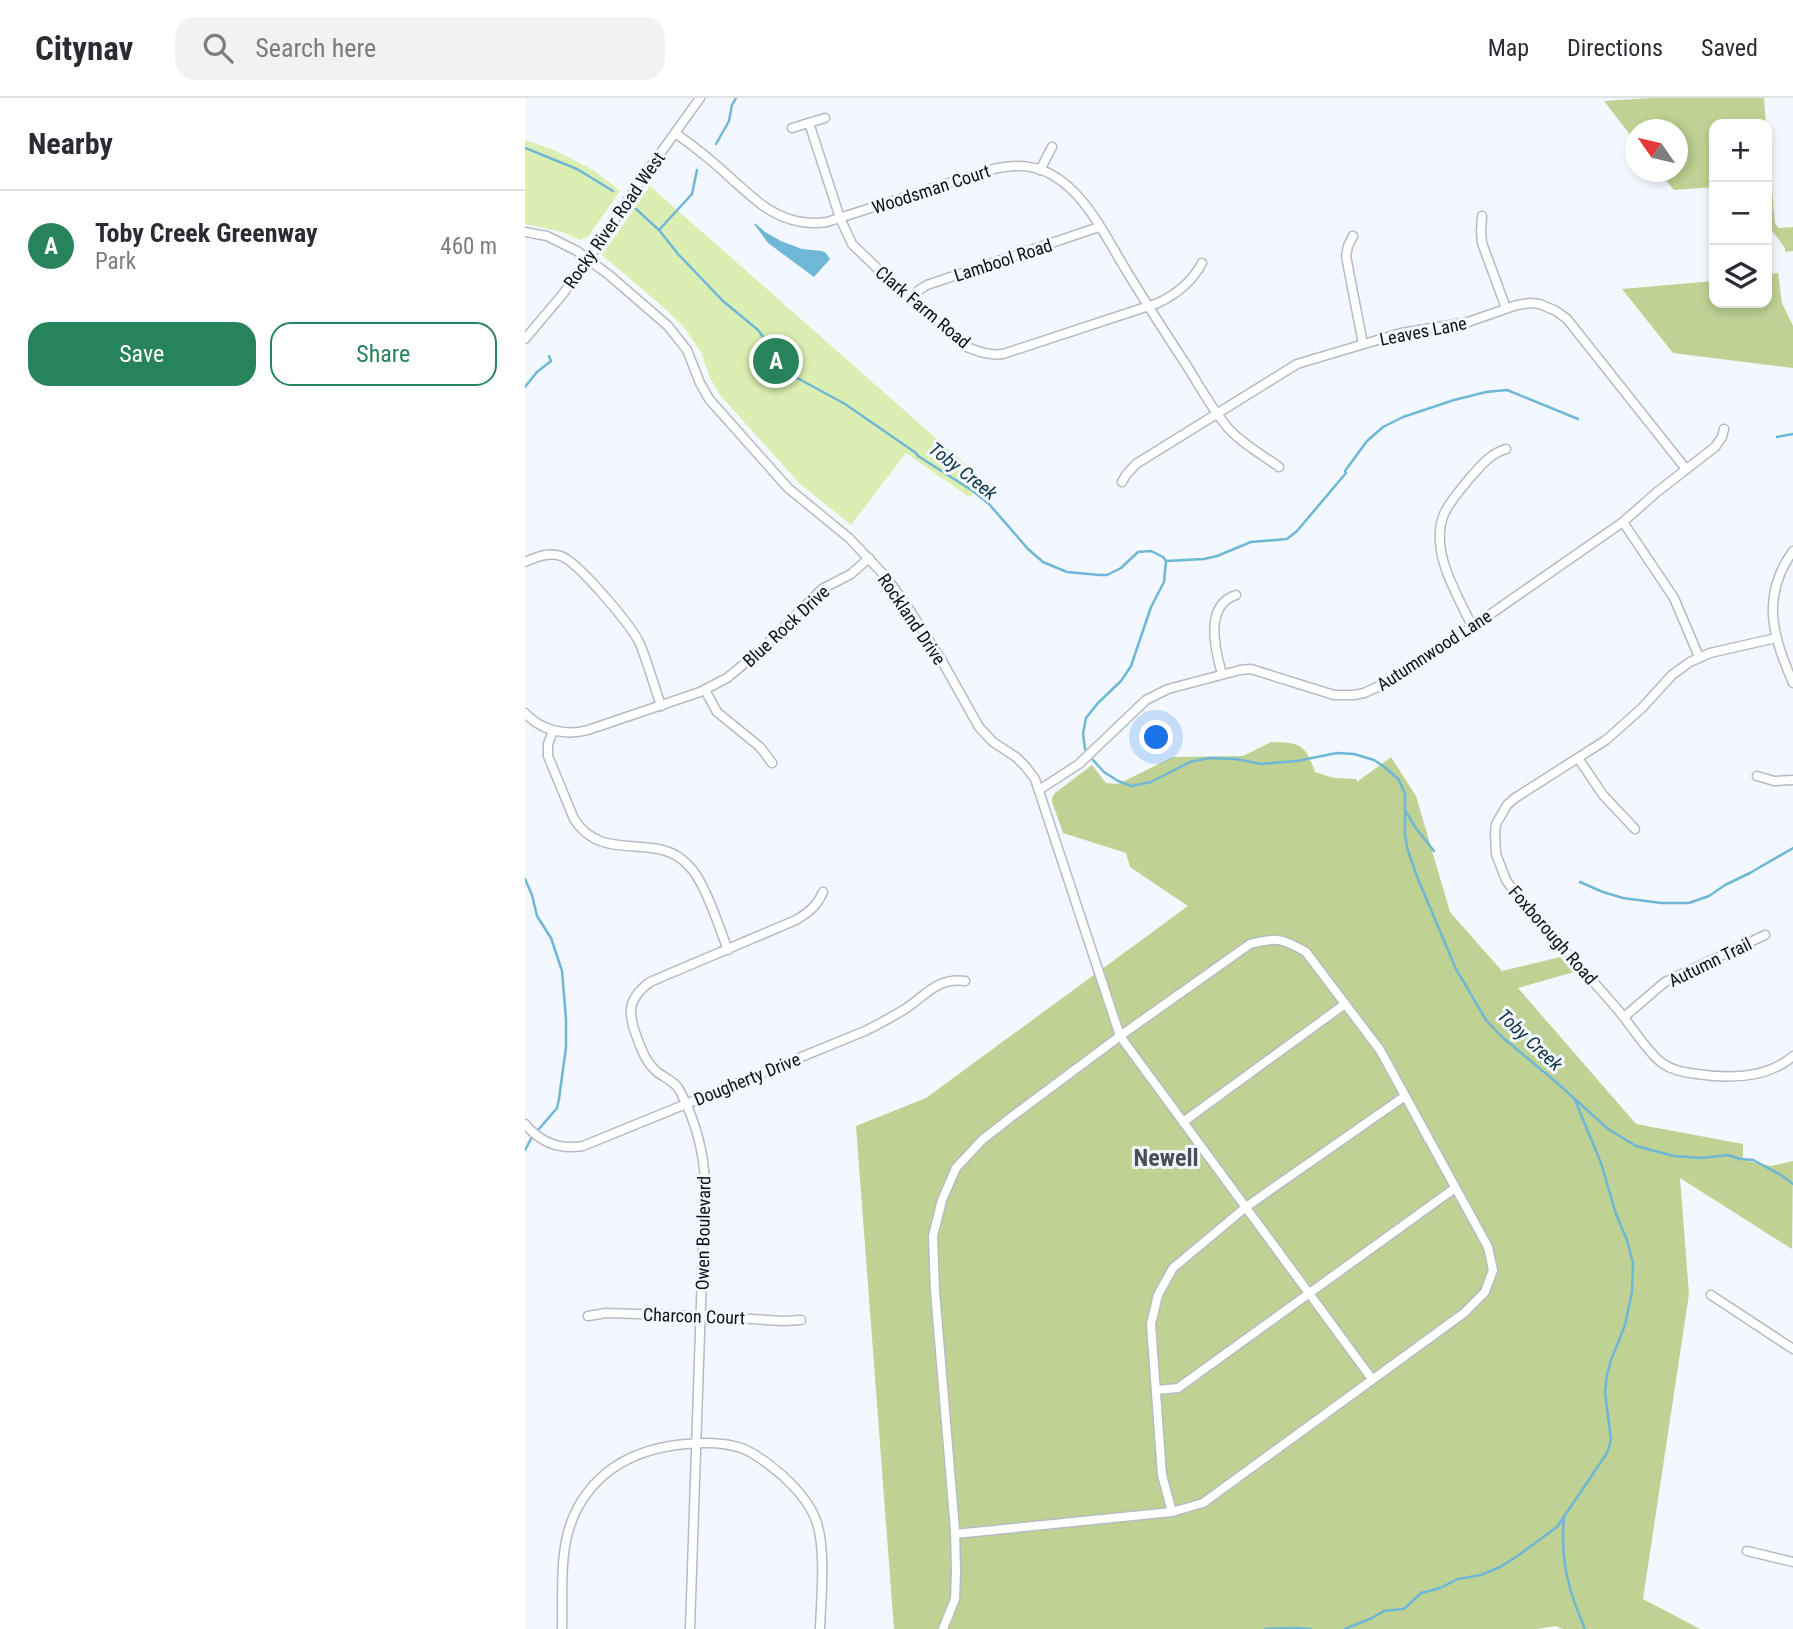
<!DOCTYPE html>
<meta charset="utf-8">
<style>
body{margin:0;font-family:"Roboto Condensed",sans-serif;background:#f2f2f3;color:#2b2b33}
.controls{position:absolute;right:21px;top:21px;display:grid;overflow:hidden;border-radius:14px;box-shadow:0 4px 10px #0003}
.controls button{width:63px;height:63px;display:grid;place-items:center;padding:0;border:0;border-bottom:2px solid #e1e1e2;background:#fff;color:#2b2b33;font:35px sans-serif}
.compass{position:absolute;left:1100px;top:21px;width:63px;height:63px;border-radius:50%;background:#fff;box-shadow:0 4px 10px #0003;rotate:304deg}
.you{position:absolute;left:632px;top:640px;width:24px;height:24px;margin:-18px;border:5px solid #fff;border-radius:50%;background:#1a73e8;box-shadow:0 0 0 10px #1a73e833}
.badge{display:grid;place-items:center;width:46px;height:46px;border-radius:50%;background:#27835a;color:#fff;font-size:23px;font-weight:700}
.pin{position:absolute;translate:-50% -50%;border:4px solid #fff;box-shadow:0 2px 7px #0006}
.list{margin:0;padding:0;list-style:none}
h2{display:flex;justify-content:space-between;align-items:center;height:91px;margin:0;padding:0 28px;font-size:30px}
h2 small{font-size:23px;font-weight:400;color:#7c7c81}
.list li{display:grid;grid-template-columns:46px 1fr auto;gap:21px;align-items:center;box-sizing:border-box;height:112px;padding:0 28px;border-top:2px solid #e1e1e2}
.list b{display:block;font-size:26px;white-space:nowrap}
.list p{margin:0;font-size:23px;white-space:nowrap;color:#7c7c81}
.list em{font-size:23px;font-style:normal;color:#7c7c81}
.actions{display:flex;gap:14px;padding:21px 28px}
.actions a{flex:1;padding:16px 0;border:2px solid #27835a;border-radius:21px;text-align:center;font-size:24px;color:#27835a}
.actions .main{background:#27835a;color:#fff}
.icon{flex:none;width:38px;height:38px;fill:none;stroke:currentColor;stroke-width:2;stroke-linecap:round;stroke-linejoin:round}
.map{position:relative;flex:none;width:1268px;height:1531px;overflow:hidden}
header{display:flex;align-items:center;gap:42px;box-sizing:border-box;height:98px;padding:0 35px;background:#fff;border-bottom:2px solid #e1e1e2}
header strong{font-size:33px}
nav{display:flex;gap:38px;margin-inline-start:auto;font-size:24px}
.search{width:490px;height:63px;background:#f2f2f3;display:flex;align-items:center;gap:18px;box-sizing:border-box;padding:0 24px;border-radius:21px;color:#7c7c81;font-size:26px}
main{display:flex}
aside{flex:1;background:#fff}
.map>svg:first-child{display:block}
</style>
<header>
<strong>Citynav</strong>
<div class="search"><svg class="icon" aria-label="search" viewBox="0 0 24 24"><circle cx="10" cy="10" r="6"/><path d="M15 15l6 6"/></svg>Search here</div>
<nav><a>Map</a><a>Directions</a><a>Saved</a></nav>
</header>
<main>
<aside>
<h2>Nearby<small></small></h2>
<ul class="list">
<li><span class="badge">A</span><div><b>Toby Creek Greenway</b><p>Park</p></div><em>460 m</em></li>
</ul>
<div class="actions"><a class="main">Save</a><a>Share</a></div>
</aside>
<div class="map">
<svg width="1268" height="1531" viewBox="0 0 1268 1531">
<rect width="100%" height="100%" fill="#f2f8fe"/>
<!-- green -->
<g fill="#dcefb2">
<path d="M0 42 29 52 70 73 95 93 63 139 55 142 37 134 0 126Z"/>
<path d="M125 88 463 386 444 399 381 355 326 427 274 385 195 297 185 280 176 254 158 228 137 208 77 157Z"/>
</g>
<!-- forest -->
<g fill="#bfd293">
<path d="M1127 0H1239L1241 26H1189V89L1149 92 1134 74H1153V32H1111L1110 43 1079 3Z"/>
<path d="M1242 29 1250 126 1254 130 1268 129V153L1260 154V150L1242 126Z"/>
<path d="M1253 175 1257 205 1268 228V270L1148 255 1097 191 1189 183V205H1242V176Z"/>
<path d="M746 644C775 645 780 645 790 674L809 680 832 681V684L866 659 891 698 925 814 977 873 1035 859 1049 874 993 890 1111 1026 1218 1046V1062L1246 1068 1268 1063 1267 1151 1155 1080 1164 1196 1118 1501 1175 1531H1038L1031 1528 1012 1531H369L331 1028 401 1000 663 808 605 769 601 755 538 735 527 704V700L530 695 567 667 581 685 593 686 648 659 718 658Z"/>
</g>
<!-- water -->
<path fill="#6fb7d7" d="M229 126H231L240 134 256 143 277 151 297 153 301 155 305 161 289 179 243 145Z"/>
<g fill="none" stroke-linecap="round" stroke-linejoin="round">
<!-- stream -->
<g stroke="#6fb7d7" stroke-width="2.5">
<path d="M191 46 204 23 207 7 211 0"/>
<path d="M0 50 52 71 88 93"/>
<path d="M111 111 134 132 153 156 198 203 233 232 265 276 320 306 391 355 393 358 448 393 464 406 503 451 518 464 542 474 575 477H582L596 470 613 454 626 453 638 459 641 463 639 484 626 509 606 568 596 583 573 605 561 620 558 636 560 651"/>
<path d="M134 132 167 96 172 72"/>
<path d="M0 289 12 274 26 263 24 258"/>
<path d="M1252 339 1268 336"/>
<path d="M641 463 679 461 692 458 726 444 762 441 772 433 821 375 820 373 842 343 858 329 878 319 929 302 961 294 982 292 1053 321"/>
<path d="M568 662 579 674 593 683 607 688 626 684 665 664 684 660 711 661 736 666 772 663 812 655 829 656 849 662 861 670 874 682 880 696V737L883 753 893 781 931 871 961 922 977 939 1030 983 1083 1031 1111 1048 1149 1058 1176 1060 1203 1057 1215 1061 1228 1062 1256 1077 1268 1086"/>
<path d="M880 712 890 729 909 753"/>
<path d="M0 781 7 797 12 818 26 840 37 873 41 921V949L34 1001 32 1010 14 1031"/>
<path d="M1055 784 1078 794 1098 800 1136 805H1164L1184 798 1200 787 1225 775 1268 750"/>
<path d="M0 1052 6 1041"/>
<path d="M1039 1419C1035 1461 1043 1492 1060 1531"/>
<path d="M740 1531 772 1530 786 1531"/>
<path d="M820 1531 847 1520 859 1513 879 1511 896 1495 915 1490 933 1481 956 1477 975 1469 994 1457 1032 1429 1082 1355 1086 1342 1080 1294 1082 1277 1086 1262 1100 1227 1107 1194 1108 1165 1102 1142 1091 1116 1076 1065 1050 1002"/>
</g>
<defs>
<g id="minor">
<path d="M284 25 315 120 327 146 355 173 439 248C452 253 464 258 478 256L633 205C652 196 667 184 677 165"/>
<path d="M267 30 300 20"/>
<path d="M150 35C172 50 191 66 210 84 225 97 240 112 259 119 273 125 287 126 302 124L464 72C491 66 512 65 535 82 564 102 583 143 601 172 621 205 641 236 662 268 675 289 687 311 703 330 717 346 738 357 754 369"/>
<path d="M515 72 527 49"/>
<path d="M957 118 956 133 957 145 981 210"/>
<path d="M0 134 22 138 52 153 84 177 143 228 162 252 175 285 184 301 263 390 324 440 361 479 380 505 417 563 454 629 468 644 491 659 500 668 510 681 595 938 847 1281"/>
<path d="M828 138 823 148 821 158 838 246"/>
<path d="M387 202 394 192 402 187 574 129"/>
<path d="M0 241 37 197 59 168 114 85 175 0"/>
<path d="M597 384 601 377 611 366 772 266 876 235 943 224 992 207 1005 205 1015 206 1031 213 1042 221 1161 371"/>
<path d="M1098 424 1149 500 1174 559"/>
<path d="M1268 453C1235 499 1248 538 1268 585"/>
<path d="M0 464C12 459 23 454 36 458 53 464 107 528 115 546 123 566 129 587 136 608"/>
<path d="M947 528C932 496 904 453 919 416 925 403 935 392 944 381 955 369 964 356 981 351"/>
<path d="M1251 540 1185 555 1165 564 1147 577 1117 610 1081 642 990 700 982 707 971 726 970 735 971 756 981 782 994 800C1025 838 1061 874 1093 912 1106 927 1122 954 1137 965 1148 973 1159 974 1172 976 1205 981 1242 981 1268 958"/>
<path d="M697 576C690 552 679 507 711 497"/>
<path d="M180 592 192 614 235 649 247 665"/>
<path d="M0 615C17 633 40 638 63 632L175 594 202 580 236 552 297 491 326 476 344 460"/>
<path d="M28 633 23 646V658L49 721C79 768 131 731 164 768 180 784 194 829 203 852"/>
<path d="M1053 660 1078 697 1110 731"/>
<path d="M1232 678 1249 683 1268 682"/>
<path d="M514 692 554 666 621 602 643 591 715 572 726 571 809 597H829L839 595 859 586 934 538 1098 424 1132 394 1190 349 1197 339 1199 331"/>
<path d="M1099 919 1140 884 1240 837"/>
<path d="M658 1024 820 906"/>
<path d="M0 1026C15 1044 35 1052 58 1048L340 933C354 926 367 919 380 911 401 897 413 879 440 883"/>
<path d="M1186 1197 1268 1251"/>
<path d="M63 1218 81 1215 176 1218 258 1223 276 1222"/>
<path d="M632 1292 653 1290 930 1090"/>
<path d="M647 1414 637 1377 626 1226 633 1197 648 1170 721 1109 880 998"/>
<path d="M1222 1453 1268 1464"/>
<path d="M37 1531C38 1491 33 1447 52 1411 75 1368 115 1350 161 1346 180 1344 201 1344 219 1351 233 1357 246 1368 258 1378 272 1391 286 1406 292 1425 301 1455 296 1500 295 1531"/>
<path d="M165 1531 180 1086C179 1054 170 1022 155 993 150 983 139 980 131 973 122 965 118 955 114 945 104 919 99 903 125 884L271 822C284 814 292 808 298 794"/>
<path d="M418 1531 430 1501 431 1473 430 1432 410 1193 408 1138 417 1102 431 1070 457 1042 493 1014 595 938 725 846C751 839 757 840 781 854L855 952 963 1149 968 1172 960 1194 939 1215 678 1405 647 1414 430 1436"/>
</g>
</defs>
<!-- minor casing -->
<use href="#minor" stroke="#b5bbc2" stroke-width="11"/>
<!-- minor -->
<use href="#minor" stroke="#fff" stroke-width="8"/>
</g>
<g text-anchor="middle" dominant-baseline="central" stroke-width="6" stroke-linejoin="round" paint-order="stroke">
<!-- street labels -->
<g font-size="18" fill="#0e1012" stroke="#f2f8fe">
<text transform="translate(406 91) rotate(-18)">Woodsman Court</text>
<text transform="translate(89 122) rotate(-55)">Rocky River Road West</text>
<text transform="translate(478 162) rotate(-18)">Lambool Road</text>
<text transform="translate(398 209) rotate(40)">Clark Farm Road</text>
<text transform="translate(898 233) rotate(-11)">Leaves Lane</text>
<text transform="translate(387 521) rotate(56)">Rockland Drive</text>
<text transform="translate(261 528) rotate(-43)">Blue Rock Drive</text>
<text transform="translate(909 552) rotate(-33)">Autumnwood Lane</text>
<text transform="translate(1028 837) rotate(49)">Foxborough Road</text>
<text transform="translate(1185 864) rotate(-26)">Autumn Trail</text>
<text transform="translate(222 981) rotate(-22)">Dougherty Drive</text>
<text transform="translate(178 1135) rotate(-89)">Owen Boulevard</text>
<text transform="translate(169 1218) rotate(2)">Charcon Court</text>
</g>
<!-- water labels -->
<g font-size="19" font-style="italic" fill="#123341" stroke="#f2f8fe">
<text transform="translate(438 373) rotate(38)">Toby Creek</text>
<text transform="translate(1005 942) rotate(43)">Toby Creek</text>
</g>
<!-- district labels -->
<g font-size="24" font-weight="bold" fill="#494e54" stroke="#f2f8fe">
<text x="641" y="1060">Newell</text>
</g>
</g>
</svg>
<div class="controls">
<button>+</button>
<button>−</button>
<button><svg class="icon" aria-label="layers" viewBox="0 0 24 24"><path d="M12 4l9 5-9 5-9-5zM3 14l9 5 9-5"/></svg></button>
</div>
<svg class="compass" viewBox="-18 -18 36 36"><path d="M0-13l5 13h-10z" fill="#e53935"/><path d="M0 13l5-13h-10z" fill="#7c7c81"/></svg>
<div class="you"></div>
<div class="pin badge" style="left:251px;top:263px">A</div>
</div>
</main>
